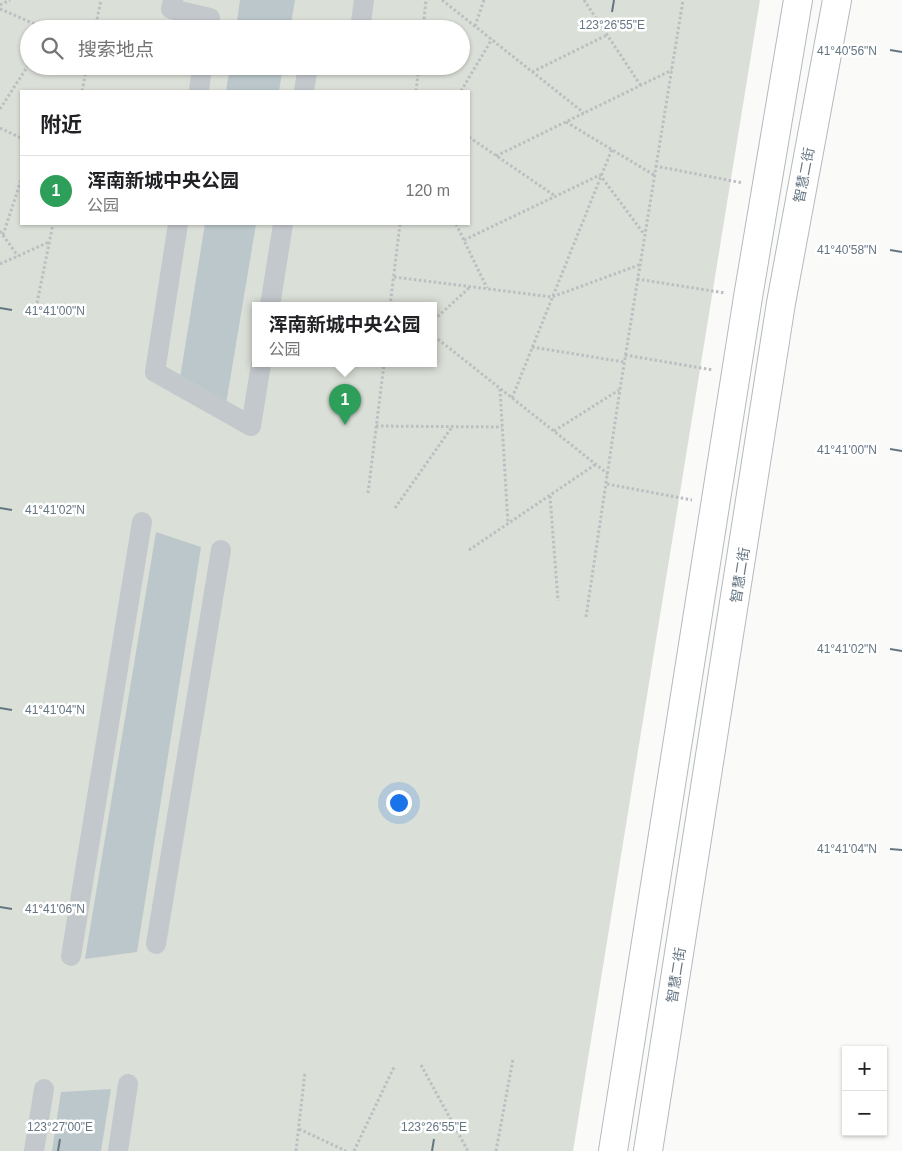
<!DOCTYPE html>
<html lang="zh">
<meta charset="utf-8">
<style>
body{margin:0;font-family:Helvetica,"Noto Sans SC",sans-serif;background:#f6f6f6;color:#202124}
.controls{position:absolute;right:15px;bottom:15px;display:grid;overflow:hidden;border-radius:0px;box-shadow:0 1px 4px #0004}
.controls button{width:45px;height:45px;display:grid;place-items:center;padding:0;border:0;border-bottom:1px solid #e0e0e0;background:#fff;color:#202124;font:25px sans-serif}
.you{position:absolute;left:398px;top:802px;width:18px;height:18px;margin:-12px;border:4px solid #fff;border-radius:50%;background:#1a73e8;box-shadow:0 0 0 8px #1a73e833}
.badge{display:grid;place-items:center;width:32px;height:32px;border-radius:50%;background:#e4572e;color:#fff;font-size:16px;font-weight:700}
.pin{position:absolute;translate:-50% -41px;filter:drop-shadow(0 1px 2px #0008)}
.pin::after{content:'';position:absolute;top:26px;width:18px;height:15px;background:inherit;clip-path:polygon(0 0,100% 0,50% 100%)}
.popup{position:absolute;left:252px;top:302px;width:185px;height:65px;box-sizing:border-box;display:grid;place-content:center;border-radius:0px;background:#fff;filter:drop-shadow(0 1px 4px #0005);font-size:16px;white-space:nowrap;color:#757577}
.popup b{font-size:19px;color:#202124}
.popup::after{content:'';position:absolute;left:50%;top:100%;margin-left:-10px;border:10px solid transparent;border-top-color:#fff}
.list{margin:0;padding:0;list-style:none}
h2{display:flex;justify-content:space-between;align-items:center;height:65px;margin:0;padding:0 20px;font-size:21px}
h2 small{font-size:16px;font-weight:400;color:#757577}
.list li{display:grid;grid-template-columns:32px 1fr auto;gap:15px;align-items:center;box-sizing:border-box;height:70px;padding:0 20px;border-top:1px solid #e0e0e0}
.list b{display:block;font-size:19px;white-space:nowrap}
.list p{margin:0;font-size:16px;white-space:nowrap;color:#757577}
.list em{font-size:16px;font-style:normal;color:#757577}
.icon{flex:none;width:28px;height:28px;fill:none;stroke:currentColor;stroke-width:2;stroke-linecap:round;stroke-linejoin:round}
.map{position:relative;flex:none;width:902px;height:1151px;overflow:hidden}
.search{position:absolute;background:#fff;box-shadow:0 1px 4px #0004;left:20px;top:20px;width:450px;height:55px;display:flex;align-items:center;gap:12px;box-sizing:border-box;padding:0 18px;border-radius:28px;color:#757577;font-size:19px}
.panel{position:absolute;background:#fff;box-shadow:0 1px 4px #0004;left:20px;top:90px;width:450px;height:135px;border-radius:0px}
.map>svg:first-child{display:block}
</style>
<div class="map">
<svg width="902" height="1151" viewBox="0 0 902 1151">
<rect width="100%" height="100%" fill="#fafaf8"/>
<!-- green -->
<path fill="#dadfd7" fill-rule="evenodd" d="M0 0H760L573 1151H0ZM29 29H461V66H29ZM21 91H469V224H21ZM256 306H434V364H256Z"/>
<!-- water -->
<g fill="#bbc7cb">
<path d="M240 0H295L290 29H236Z"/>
<path d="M230 66H283L279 91H226Z"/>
<path d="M205 224H256L225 410 179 384Z"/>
<path d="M156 532 201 547 137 952 85 959Z"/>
<path d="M111 1089 101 1151H52L61 1092Z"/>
</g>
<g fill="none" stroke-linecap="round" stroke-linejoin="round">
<defs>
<g id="secondary">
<path d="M613 1151 748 297 798 0"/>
<path d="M648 1151 781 303 837 0"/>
</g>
</defs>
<!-- secondary casing -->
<use href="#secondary" stroke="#b3babf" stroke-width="30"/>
<!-- path -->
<g stroke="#bbbfc2" stroke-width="3" stroke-dasharray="2.5 2.5" stroke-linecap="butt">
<path d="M442 0 584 113"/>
<path d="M584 0 641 86"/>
<path d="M0 5 10 0"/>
<path d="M0 9 46 29"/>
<path d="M475 26 484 0"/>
<path d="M95 29 101 0"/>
<path d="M423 29 426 0"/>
<path d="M532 72 607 35"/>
<path d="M82 91 87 66"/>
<path d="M416 91 419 66"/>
<path d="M461 91 492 39"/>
<path d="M0 109 29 64"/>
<path d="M566 122 654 175"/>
<path d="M0 128 21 138"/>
<path d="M469 137 555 196"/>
<path d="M496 156 672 70"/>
<path d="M655 166 743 183"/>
<path d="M456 224 487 288"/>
<path d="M0 231 18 256"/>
<path d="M3 235 21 180"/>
<path d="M464 240 600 175 644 234"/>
<path d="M0 264 49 242"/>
<path d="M394 277 552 297 639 265"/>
<path d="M637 279 725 293"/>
<path d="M37 303 53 224"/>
<path d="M390 306 400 224"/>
<path d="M434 320 470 287"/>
<path d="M434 336 608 474"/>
<path d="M532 347 624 362"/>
<path d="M625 355 713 370"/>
<path d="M500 389 508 524"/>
<path d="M512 398 612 149"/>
<path d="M376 426 502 427"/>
<path d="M554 431 619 390"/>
<path d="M607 484 692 500"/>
<path d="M368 493 384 364"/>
<path d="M550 496 558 601"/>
<path d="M395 508 452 427"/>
<path d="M469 550 596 464"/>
<path d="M586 617 620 389 683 0"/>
<path d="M421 1065 468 1151"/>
<path d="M299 1129 346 1151"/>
<path d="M296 1151 305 1072"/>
<path d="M354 1151 394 1067"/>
<path d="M496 1151 513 1059"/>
</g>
<!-- street -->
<g stroke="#c3c8cc" stroke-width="20">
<path d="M173 0 171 9 210 18 208 29"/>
<path d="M360 29 364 0"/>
<path d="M199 91 202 66"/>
<path d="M304 91 308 66"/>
<path d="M178 224 155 372 251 426 261 364"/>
<path d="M270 306 283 224"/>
<path d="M156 944 221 550"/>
<path d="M71 956 142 522"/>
<path d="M34 1151 44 1089"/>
<path d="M118 1151 128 1084"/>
</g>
<!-- secondary -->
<use href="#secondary" stroke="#fff" stroke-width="28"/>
</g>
<!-- ticks -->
<path fill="none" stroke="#657683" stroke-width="2" d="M612 12 614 0M890 50 902 52M890 250 902 252M0 308 12 310M890 449 902 451M0 508 12 510M890 649 902 651M0 708 12 710M890 849 902 850M0 907 12 909M58 1151 60 1139M432 1151 434 1139"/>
<g text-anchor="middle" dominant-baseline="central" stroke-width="5" stroke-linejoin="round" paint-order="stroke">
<!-- street labels -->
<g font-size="14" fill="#657683" stroke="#fff">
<text transform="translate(804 175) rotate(-79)">智慧二街</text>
<text transform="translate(740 575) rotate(-81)">智慧二街</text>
<text transform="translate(676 975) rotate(-81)">智慧二街</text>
</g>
</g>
<g font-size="12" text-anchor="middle" fill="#657683" stroke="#fff" stroke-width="5" stroke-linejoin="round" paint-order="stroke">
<text x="612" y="29">123°26'55"E</text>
<text x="847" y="55">41°40'56"N</text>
<text x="847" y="254">41°40'58"N</text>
<text x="55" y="315">41°41'00"N</text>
<text x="847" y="454">41°41'00"N</text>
<text x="55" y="514">41°41'02"N</text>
<text x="847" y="653">41°41'02"N</text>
<text x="55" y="714">41°41'04"N</text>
<text x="847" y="853">41°41'04"N</text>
<text x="55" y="913">41°41'06"N</text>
<text x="60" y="1131">123°27'00"E</text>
<text x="434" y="1131">123°26'55"E</text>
</g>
</svg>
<div class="controls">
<button>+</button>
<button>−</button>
</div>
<div class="you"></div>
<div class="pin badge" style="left:345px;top:425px;background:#2e9e5b">1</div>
<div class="popup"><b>浑南新城中央公园</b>公园</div>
<div class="search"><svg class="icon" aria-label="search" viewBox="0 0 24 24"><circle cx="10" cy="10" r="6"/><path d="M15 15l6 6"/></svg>搜索地点</div>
<section class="panel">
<h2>附近<small></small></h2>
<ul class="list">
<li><span class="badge" style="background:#2e9e5b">1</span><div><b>浑南新城中央公园</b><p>公园</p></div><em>120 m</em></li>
</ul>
</section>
</div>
